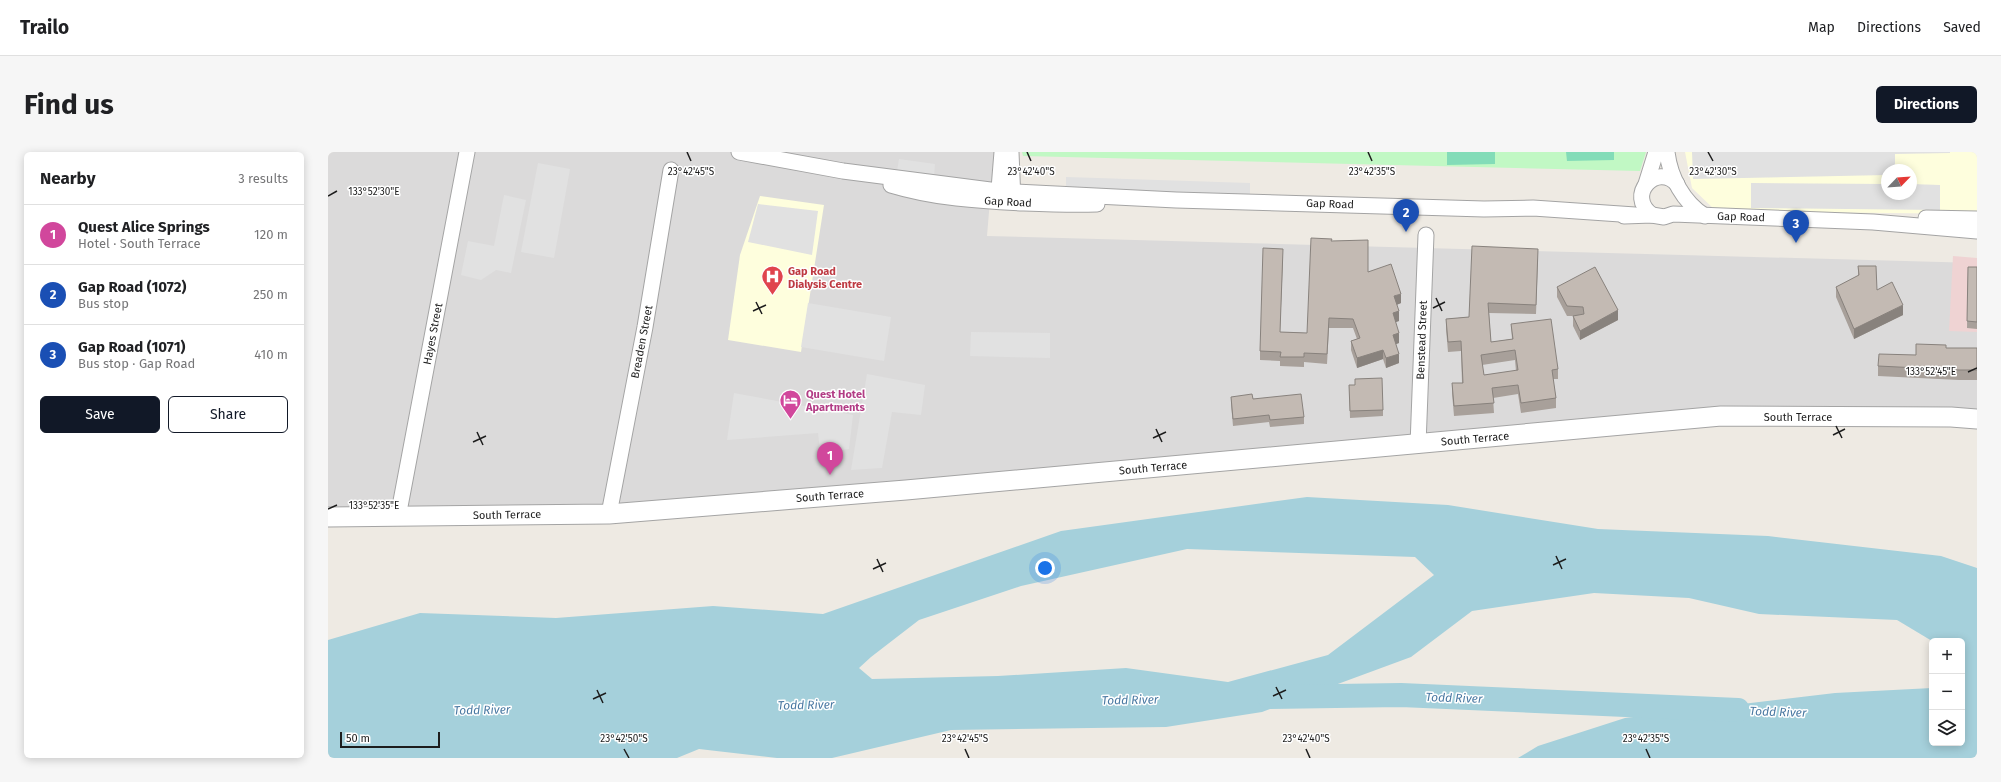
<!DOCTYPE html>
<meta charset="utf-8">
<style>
body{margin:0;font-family:"Fira Sans",sans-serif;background:#f6f6f6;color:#202124}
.controls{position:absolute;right:12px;bottom:12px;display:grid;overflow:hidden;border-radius:6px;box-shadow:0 2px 10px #0003}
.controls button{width:36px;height:36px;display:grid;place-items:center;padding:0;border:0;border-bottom:1px solid #e0e0e0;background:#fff;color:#202124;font:20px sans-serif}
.compass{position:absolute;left:1553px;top:12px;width:36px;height:36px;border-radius:50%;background:#fff;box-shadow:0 2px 10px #0003;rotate:65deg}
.scale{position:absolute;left:12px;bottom:10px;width:100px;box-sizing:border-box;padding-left:4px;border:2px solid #1d1d1d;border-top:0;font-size:11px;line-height:14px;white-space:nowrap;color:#1d1d1d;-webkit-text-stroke:3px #fff;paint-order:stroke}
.you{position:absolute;left:717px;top:416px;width:14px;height:14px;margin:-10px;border:3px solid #fff;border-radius:50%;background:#1a73e8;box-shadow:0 0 0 6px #1a73e833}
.badge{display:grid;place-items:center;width:26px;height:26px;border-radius:50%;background:#111827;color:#fff;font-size:13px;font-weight:700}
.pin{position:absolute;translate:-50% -33px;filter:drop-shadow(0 1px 2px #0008)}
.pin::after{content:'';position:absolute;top:21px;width:14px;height:12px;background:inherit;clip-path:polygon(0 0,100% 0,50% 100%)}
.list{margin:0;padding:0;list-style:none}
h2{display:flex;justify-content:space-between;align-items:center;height:52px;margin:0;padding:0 16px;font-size:17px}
h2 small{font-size:13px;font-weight:400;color:#757577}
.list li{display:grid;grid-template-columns:26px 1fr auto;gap:12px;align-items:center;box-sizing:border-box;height:60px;padding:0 16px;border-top:1px solid #e0e0e0}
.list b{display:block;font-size:15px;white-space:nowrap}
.list p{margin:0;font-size:13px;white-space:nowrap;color:#757577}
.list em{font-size:13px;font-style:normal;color:#757577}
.actions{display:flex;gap:8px;padding:12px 16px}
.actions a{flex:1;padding:9px 0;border:1px solid #111827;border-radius:6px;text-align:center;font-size:14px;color:#111827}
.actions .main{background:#111827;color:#fff}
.icon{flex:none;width:22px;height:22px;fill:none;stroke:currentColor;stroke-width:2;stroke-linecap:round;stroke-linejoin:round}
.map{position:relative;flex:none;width:1649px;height:606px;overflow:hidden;border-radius:6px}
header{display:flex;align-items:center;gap:24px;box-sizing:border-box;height:56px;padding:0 20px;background:#fff;border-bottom:1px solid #e0e0e0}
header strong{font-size:19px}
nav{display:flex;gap:22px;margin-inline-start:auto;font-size:14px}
.intro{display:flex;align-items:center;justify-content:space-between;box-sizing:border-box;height:96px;padding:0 24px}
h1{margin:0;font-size:28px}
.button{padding:10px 18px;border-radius:6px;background:#111827;color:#fff;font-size:14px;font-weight:700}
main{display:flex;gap:24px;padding:0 24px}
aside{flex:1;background:#fff;border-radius:6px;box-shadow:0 2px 10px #0003}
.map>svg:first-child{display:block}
</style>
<header>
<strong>Trailo</strong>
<nav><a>Map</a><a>Directions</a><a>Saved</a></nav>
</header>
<div class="intro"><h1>Find us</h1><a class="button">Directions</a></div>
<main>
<aside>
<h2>Nearby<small>3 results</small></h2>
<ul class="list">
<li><span class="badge" style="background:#d1479c">1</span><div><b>Quest Alice Springs</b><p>Hotel · South Terrace</p></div><em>120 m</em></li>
<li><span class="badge" style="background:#1a4fb4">2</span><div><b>Gap Road (1072)</b><p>Bus stop</p></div><em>250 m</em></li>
<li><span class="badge" style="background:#1a4fb4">3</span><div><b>Gap Road (1071)</b><p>Bus stop · Gap Road</p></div><em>410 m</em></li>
</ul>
<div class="actions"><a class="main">Save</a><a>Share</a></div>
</aside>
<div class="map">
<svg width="1649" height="606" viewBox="0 0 1649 606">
<rect width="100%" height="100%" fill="#eeeae3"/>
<!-- residential -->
<path fill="#dbdada" d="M0 0H666L659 84 1649 111V267L1393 264 281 362 0 365Z"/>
<!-- commercial -->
<path fill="#efd3d3" d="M1625 104 1649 106V180L1621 179Z"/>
<!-- education -->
<g fill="#fefedd" fill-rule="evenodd">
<path d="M1357 0H1649V62L1388 59 1364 36ZM1559 18H1583V42H1559Z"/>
<path d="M432 44 496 53 473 200 400 188 412 103Z"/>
</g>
<!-- park -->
<path fill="#c1f8c4" d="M694 0H1318L1312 19 695 4Z"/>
<!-- pitch -->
<g fill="#83dcb8">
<path d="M1119 0H1167V12L1119 13Z"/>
<path d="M1238 0H1286V8L1239 9Z"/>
</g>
<!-- parking -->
<g fill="#e1e1e1">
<path d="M1364 0H1622V1L1567 2V18H1559V23L1365 27Z"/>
<path d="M571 7 607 12 606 24 569 19Z"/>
<path d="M210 11 242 17 226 106 193 100Z"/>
<path d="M738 25 922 31V47L738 40Z"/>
<path d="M1423 31 1559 32V42H1583V32L1612 33V58L1423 56Z"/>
<path d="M176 43 198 48 183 121 168 118 153 128 133 123 140 89 166 94Z"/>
<path d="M430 52 490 59 484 103 420 90Z"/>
<path d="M480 151 563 165 556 209 473 195Z"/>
<path d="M643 180 722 181V206L642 204Z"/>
<path d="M539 222 597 233 593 263 564 260 554 316 523 318Z"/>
<path d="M406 241 525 263 521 297 492 300 490 281 399 288Z"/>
</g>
<!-- water -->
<path fill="#a5d0db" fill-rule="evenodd" d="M979 345 1120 353 1270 377 1440 384 1613 404 1649 416V606H1190L1210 594 1297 566 1507 541 1604 536V591H1634V489H1604L1569 468 1431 462 1361 446 1266 441 1144 459 1083 505 934 560 838 575 623 578 504 606H449L371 597 349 606H0V488L92 461 228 466 385 454 495 462 733 379ZM859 397 1087 405 1106 423 1000 503 900 530 798 516 670 524 544 527 531 516 543 505 591 468 693 434Z"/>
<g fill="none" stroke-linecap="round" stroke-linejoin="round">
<!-- river -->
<path stroke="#a5d0db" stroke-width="24" d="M941 545 1073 543 1410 558"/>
<defs>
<g id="minor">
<path d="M411 0 515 19 670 39 848 48 1156 57 1205 56 1307 63"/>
<path d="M683 0 685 49"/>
<path d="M1339 0C1342 25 1355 50 1377 64"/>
<path d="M1318 32 1328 0"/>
<path d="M563 33C606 46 651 49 696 51 720 52 744 53 769 52"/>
<path d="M670 49 674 0"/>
<path d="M1324 63C1297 43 1329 10 1349 32"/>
<path d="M1296 64 1324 63 1336 65 1345 62 1545 70 1649 79"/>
<path d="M1598 66 1649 67"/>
<path d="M1090 293 1098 83"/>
<path d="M281 362 317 175 343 18"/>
<path d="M70 365 139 0"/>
</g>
<path id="tertiary" d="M0 365 281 362 578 338 1393 264 1623 265 1649 267"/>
</defs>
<!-- minor casing -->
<use href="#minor" stroke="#a4a4a4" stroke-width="17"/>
<!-- tertiary casing -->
<use href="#tertiary" stroke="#a4a4a4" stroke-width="21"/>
<!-- minor -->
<use href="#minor" stroke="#fff" stroke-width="15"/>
<!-- tertiary -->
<use href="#tertiary" stroke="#fff" stroke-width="19"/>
</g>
<!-- wall -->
<g fill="#a8a09a" fill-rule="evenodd">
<path d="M1003 89 1040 120 1073 151 1068 153 1071 169 1067 170 1071 191 1068 192 1071 211 1058 216 1055 207 1029 216 1023 198V189L1029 187 1025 176H1001L999 212 976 210V215L952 214V209L932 208V199L955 107 952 180 979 181Z"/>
<path d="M1210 107 1208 162 1161 161 1163 190 1184 187 1183 172 1230 217V227H1225L1228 246V256L1193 261 1190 242 1165 246 1166 261 1126 264 1124 241V231H1134L1133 199 1120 200 1118 177V167L1141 165ZM1187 208 1188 219 1156 223 1154 213Z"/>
<path d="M1530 114 1549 138 1575 163 1526 187 1508 145V135L1530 124Z"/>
<path d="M1640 115H1649V177L1639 176Z"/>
<path d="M1229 135 1290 168 1252 188 1245 174V164H1239L1229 145Z"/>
<path d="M1618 196H1649V228H1631L1550 224V214L1588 203Z"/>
<path d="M1027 227 1055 258V264L1022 266 1021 233H1027Z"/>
<path d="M903 245 925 247 976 265V272L942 275 941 270 905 274 903 252Z"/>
</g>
<!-- shaded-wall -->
<g fill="#88827d">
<path d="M1073 142V151L1066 154V144Z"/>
<path d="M1575 153V163L1526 187V177Z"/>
<path d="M1290 158V168L1252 188V179Z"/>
<path d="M1071 159V169L1065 171V161Z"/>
<path d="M1071 181V191L1065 193V183Z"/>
<path d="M1055 198V207L1029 216V206Z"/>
<path d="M1071 202V211L1058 216V206Z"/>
</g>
<!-- building -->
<g fill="#c3bab3" stroke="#88827d" fill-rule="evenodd">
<path d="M983 86 1004 87 1003 89 1040 88V120L1063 112 1073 142 1066 144 1071 159 1065 161 1071 181 1065 183 1071 202 1058 206 1055 198 1029 206 1023 189 1032 186 1025 167 1001 166 999 202 976 201V205H952L953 200 932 199 935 96 955 97 952 180 979 181Z"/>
<path d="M1144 94 1210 97 1208 153 1160 151 1163 190 1185 187 1183 172 1223 167 1230 217 1224 218 1228 246 1193 251 1190 233 1164 236 1166 251 1126 254 1124 231H1135L1133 189 1120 190 1118 167 1141 165ZM1187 198 1190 218 1156 223 1153 203Z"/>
<path d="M1530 114H1548L1549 138 1564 130 1575 153 1526 177 1508 135 1531 123Z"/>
<path d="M1267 115 1290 158 1252 179 1245 164 1256 162 1255 155 1239 154 1229 135Z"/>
<path d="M1640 115H1649V170L1639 169Z"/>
<path d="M1588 192 1618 193V196H1649V218H1631L1550 214 1551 202 1588 203Z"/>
<path d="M1054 226 1055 258 1022 259 1021 233H1027V227Z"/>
<path d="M924 242 925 247 973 242 976 265 942 268 941 263 905 267 903 245Z"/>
</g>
<!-- ticks -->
<path fill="none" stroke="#1d1d1d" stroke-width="1.5" d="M359 0 363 9M699 0 703 9M1040 0 1044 9M1380 0 1385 9M0 44 9 39M1108 146 1114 159M428 150 434 162M1105 156 1117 150M425 159 438 153M1640 220 1649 216M1508 274 1514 286M828 277 834 290M149 280 155 293M1505 283 1517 277M825 286 838 280M145 290 158 284M0 357 9 353M1228 404 1234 417M549 407 555 420M1225 413 1238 407M545 417 558 411M948 535 954 547M269 538 275 551M945 544 958 538M265 547 278 541M296 597 301 606M637 597 641 606M978 597 982 606M1318 597 1322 606"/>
<!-- icons -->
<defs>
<symbol id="hospital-pin" viewBox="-11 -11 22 30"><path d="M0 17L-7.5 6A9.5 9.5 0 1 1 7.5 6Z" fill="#e0444e" stroke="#fff"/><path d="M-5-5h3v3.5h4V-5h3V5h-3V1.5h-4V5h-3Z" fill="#fff"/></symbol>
<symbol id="hotel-pin" viewBox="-11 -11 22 30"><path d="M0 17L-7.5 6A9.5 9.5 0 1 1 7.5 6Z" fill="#d1479c" stroke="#fff"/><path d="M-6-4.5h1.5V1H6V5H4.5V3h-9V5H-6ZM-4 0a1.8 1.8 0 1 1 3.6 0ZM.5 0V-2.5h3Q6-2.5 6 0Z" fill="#fff"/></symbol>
</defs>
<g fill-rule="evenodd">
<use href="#hospital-pin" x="432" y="112" width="25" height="34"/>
<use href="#hotel-pin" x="450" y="236" width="25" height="34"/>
</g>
<g text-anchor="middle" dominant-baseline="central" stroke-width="3" stroke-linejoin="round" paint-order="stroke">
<!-- street labels -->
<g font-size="11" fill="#1d1d1d" stroke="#fff">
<text transform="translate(680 50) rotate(3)">Gap Road</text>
<text transform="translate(1002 52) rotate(2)">Gap Road</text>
<text transform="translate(1413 65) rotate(2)">Gap Road</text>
<text transform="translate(105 182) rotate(-79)">Hayes Street</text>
<text transform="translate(1094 188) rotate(-88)">Benstead Street</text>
<text transform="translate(314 190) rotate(-79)">Breaden Street</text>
<text x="1470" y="265">South Terrace</text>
<text transform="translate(1147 287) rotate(-5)">South Terrace</text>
<text transform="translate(825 316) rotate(-5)">South Terrace</text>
<text transform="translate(502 344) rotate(-4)">South Terrace</text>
<text transform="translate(179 363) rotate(-1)">South Terrace</text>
</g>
<!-- health labels -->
<g font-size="11" font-weight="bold" fill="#be3a42" stroke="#fff" text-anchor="start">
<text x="460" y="119">Gap Road<tspan x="460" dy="13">Dialysis Centre</tspan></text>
</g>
<!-- hotel labels -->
<g font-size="11" font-weight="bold" fill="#b23c85" stroke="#fff" text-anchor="start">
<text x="478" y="242">Quest Hotel<tspan x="478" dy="13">Apartments</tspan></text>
</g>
<!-- water labels -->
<g font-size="12" font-style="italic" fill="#4978a2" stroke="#fff">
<text transform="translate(1126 546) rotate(2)">Todd River</text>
<text transform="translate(802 548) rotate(-1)">Todd River</text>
<text transform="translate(478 553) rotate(-1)">Todd River</text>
<text transform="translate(154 558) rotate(-1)">Todd River</text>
<text transform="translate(1450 560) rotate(2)">Todd River</text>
</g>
</g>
<g font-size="10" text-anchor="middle" fill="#1d1d1d" stroke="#fff" stroke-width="3" stroke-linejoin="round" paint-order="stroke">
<text x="363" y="23">23°42'45"S</text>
<text x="703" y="23">23°42'40"S</text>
<text x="1044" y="23">23°42'35"S</text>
<text x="1385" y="23">23°42'30"S</text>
<text x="46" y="43">133°52'30"E</text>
<text x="1603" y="223">133°52'45"E</text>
<text x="46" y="357">133°52'35"E</text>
<text x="296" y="590">23°42'50"S</text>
<text x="637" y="590">23°42'45"S</text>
<text x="978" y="590">23°42'40"S</text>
<text x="1318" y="590">23°42'35"S</text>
</g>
</svg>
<div class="controls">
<button>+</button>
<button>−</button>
<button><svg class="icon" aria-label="layers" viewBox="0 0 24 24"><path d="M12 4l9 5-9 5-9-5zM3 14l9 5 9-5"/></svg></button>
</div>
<svg class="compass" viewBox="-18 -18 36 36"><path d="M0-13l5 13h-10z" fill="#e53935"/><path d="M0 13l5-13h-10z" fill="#757577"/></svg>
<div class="scale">50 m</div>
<div class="you"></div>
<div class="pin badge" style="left:502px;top:323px;background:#d1479c">1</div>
<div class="pin badge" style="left:1078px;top:80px;background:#1a4fb4">2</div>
<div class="pin badge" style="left:1468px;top:91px;background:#1a4fb4">3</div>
</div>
</main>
